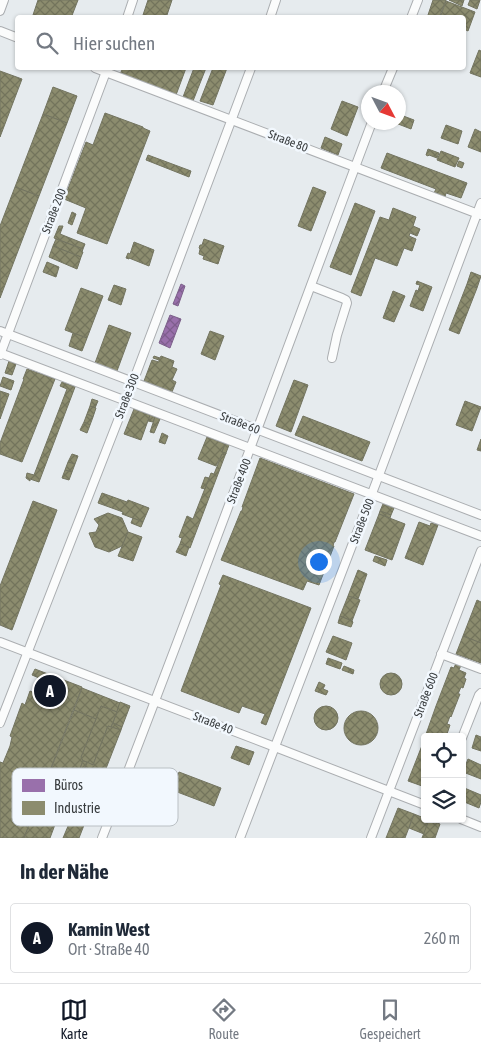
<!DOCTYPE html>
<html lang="de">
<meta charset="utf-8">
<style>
body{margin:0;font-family:"Asap Condensed",sans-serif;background:#f2f2f3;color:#1f2937}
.controls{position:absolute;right:15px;bottom:15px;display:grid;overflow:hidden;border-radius:5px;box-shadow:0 1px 4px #0004}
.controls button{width:45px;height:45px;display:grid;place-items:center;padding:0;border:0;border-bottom:1px solid #e0e1e3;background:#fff;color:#1f2937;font:25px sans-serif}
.compass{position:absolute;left:361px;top:85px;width:45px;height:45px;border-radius:50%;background:#fff;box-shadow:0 1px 4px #0004;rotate:131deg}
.you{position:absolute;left:318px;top:561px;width:18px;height:18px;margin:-12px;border:4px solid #fff;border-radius:50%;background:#1a73e8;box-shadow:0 0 0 8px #1a73e833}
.badge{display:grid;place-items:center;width:32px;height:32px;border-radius:50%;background:#111827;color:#fff;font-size:16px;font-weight:700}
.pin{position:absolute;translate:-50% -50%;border:2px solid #fff;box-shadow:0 1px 5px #0006}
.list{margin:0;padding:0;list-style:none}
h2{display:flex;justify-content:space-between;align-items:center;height:65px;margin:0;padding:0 20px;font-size:21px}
h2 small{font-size:16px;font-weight:400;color:#747a83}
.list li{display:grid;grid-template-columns:32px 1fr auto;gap:15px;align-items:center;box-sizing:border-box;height:70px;margin:0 10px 10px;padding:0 10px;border:1px solid #e0e1e3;border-radius:5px}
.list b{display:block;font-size:19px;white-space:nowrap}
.list p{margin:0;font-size:16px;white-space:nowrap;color:#747a83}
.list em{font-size:16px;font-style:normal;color:#747a83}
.icon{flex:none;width:28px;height:28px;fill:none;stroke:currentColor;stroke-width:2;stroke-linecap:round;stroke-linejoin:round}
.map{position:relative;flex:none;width:481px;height:838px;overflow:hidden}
.search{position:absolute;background:#fff;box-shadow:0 1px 4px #0004;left:15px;right:15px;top:15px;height:55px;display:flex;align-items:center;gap:12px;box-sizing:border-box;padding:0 18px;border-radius:5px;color:#747a83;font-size:19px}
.sheet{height:145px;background:#fff}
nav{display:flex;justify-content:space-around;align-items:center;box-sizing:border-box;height:70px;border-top:1px solid #e0e1e3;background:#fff;font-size:14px;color:#747a83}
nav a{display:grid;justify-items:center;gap:2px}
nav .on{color:#111827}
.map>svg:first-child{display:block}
</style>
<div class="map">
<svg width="481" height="838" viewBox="0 0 481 838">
<defs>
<pattern id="offices-cross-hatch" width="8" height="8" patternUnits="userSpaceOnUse" patternTransform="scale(1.25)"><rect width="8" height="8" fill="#9970ab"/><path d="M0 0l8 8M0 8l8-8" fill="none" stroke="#7e5d8d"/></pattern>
<pattern id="industry-cross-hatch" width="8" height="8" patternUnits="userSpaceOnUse" patternTransform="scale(1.25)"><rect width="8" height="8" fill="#8c8c6e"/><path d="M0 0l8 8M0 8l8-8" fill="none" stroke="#73745c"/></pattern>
</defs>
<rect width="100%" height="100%" fill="#e6ebee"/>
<!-- offices -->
<g fill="url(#offices-cross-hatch)" stroke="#7c608a">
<path d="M181 284 185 286 178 306 173 304Z"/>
<path d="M170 315 181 319 170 348 159 343Z"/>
</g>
<!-- industry -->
<g fill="url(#industry-cross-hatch)" stroke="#737460">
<path d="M38 0H78L71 18H32Z"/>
<path d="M148 0H172L166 18H142Z"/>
<path d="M433 0H446L439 18H427Z"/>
<path d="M449 0H464L462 6Z"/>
<path d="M470 0H480L477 9 468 5Z"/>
<path d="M446 1 475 12 468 31 464 29V18H440Z"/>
<path d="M479 50 481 51V77L470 73Z"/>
<path d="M123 68H186L176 95 120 74Z"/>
<path d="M194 68H206L193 101 183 97Z"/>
<path d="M213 68H227L213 105 200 101Z"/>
<path d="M0 71 22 79 0 137Z"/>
<path d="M53 87 77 96 67 123 43 114Z"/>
<path d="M342 101 358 107 347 136 331 129Z"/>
<path d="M105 113 143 127V128L150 131 107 244 77 233 86 208 64 199 86 142 93 145Z"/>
<path d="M43 114 67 123 39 196 15 187Z"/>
<path d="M398 114 414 120 411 129 393 122H398Z"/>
<path d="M446 125 462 131 458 144 441 138Z"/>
<path d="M475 129 481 132V152L468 147Z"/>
<path d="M325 137 342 144 338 155 321 148Z"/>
<path d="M428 149 439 153 437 158 429 155 428 156 426 155Z"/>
<path d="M441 151 459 158 455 167 437 160Z"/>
<path d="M387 153 467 183 461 198 446 193 445 197 434 193 436 189 381 168Z"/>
<path d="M148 155 191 171 189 177 146 160Z"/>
<path d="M459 161 464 163 462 168 457 166Z"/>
<path d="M15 187 39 196 0 298V226Z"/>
<path d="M313 187 326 192 311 231 298 226Z"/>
<path d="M355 203 375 211 351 275 330 267Z"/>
<path d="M393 208 416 217 413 226 420 229 417 236 410 233 409 236 416 239 412 251 404 248 397 266 375 258 361 296 351 292 380 217 389 220Z"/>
<path d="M72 212 76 214 72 225 68 223Z"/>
<path d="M59 226H63L60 234 85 244 83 249 54 238Z"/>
<path d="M56 239 83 249 82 252H83L81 257 53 246Z"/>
<path d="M204 239 224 246 218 264 203 259 204 256 199 254 200 249 199 248 200 245H202Z"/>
<path d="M134 242 154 250 149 266 129 258V259L126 258 128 253 130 254Z"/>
<path d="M53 246 81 257 77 269 49 257Z"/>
<path d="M47 262 59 267 56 277 43 272Z"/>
<path d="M471 272 481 276 477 288 467 284Z"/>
<path d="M417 281 432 287 423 311 410 306 416 290 418 291 420 285 416 284Z"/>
<path d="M467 284 477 288 459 334 449 330Z"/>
<path d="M114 285 126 289 121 305 108 300Z"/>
<path d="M81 288 103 296 87 338 65 330Z"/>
<path d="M393 291 405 296 394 322 383 318Z"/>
<path d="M109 325 131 333 117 371 95 363Z"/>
<path d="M210 331 224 336 215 360 201 354Z"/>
<path d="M73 333 87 338 82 351 69 346Z"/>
<path d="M154 356 160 358 161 356 174 361 172 367 177 369 172 380 176 382 172 392 144 381 152 360 159 362V360L153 358Z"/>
<path d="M9 361 16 364 12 375 5 373Z"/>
<path d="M27 369 55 379 22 462 0 454V443L24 379H23Z"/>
<path d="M3 377 14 381 11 390 0 386Z"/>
<path d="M294 380 308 385 291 432 276 426Z"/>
<path d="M62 382 75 387 39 482 30 479V481L26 478 27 473 34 475 67 389 60 386Z"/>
<path d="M0 391 9 394 0 419Z"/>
<path d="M92 399 98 401 95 408 90 406Z"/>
<path d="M465 401 481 407 472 431 456 425Z"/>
<path d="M90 406 96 408 93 417 87 414Z"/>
<path d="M134 409 141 412 142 410 145 411 144 413 150 415 141 440 124 434Z"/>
<path d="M87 414 93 417 90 425 84 422Z"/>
<path d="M150 415 155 417 153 422 148 421Z"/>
<path d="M303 416 370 442 362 461 295 435Z"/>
<path d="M155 417 160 419 154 433 150 432Z"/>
<path d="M84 422 90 425 87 433 80 430Z"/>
<path d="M162 433 168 436 165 444 159 442Z"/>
<path d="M207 437 225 444 222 452 226 453 225 455 222 454 216 466 198 459Z"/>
<path d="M481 439V451L477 450Z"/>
<path d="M225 444 229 445 190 548 180 544 182 538 179 537 187 516 193 519 211 473 214 474 222 454 225 455 226 453 222 452Z"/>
<path d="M72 454 78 456 75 464 68 462Z"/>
<path d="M260 458 354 494 335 542H334L333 546H334L319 585 307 581 303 590 221 560 241 511H242L243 507H242Z"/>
<path d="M68 462 75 464 72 472 65 470Z"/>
<path d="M65 470 72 472 69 480 62 478Z"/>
<path d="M205 477 209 478 205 489 201 488Z"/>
<path d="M102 493 127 502 128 500 149 508 143 522 122 514 123 512 98 503Z"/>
<path d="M33 501 57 510 12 630 0 625V586Z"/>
<path d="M383 504 394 508 391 515 380 511Z"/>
<path d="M380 511 391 515 390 518 379 514Z"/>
<path d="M108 513 122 518 128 532 122 546 109 552 95 547 89 533 96 532 99 525 94 519Z"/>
<path d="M379 514 405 524 392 560 365 550Z"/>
<path d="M133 518 143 522 141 527 131 523Z"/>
<path d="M419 522 430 526 431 523 438 525 423 565 405 558Z"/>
<path d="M128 532 142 537 133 561 118 556Z"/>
<path d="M180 544 189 547 186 556 176 552Z"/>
<path d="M375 556 387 560 385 566 373 561Z"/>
<path d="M358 570 367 574 358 599 348 596Z"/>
<path d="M223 575 311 608 266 725 261 723 265 714 242 706 239 713 181 691 221 585 219 584Z"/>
<path d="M348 596 360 600 352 621 340 616Z"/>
<path d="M477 600 481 602V643L463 636Z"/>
<path d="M340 616 352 621 353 622 351 627 338 623Z"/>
<path d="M333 636 352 643 346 660 326 652Z"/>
<path d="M463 636 481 643V663L456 654Z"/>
<path d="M328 658 342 663 340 669 326 664Z"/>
<path d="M456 663 461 665 459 670 466 673 464 678 466 679 463 688 461 687 458 694H460L451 717 450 716 447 724 450 725 446 737H425L436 706 451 667 454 668Z"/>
<path d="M344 666 354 670 353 674 342 670Z"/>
<path d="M35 669 82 687 24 838H0V762L3 763 10 746 12 737 10 736 22 703 25 705 30 691 40 695 43 699 46 702H51L59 698 61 694V690L57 682 54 680 46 681 32 675Z"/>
<circle cx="391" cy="684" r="11"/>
<circle cx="50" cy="691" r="11"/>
<path d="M319 682 325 685 323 689 328 691 326 695 315 691Z"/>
<path d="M82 688 120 703 117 712 101 706 96 719 74 710Z"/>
<path d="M120 702 130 706 122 727 113 723Z"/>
<circle cx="326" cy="718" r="12"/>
<path d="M101 706 117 712 111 727 108 726 93 765 82 760 81 757Z"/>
<path d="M74 710 96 719 81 757 83 761 70 794 66 795 50 838H24Z"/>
<circle cx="361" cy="728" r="17"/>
<path d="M113 723 122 727 121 730 111 727Z"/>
<path d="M108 726 121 730 79 838H63L74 812H72L74 809H75L80 798 74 795 87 762 93 765Z"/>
<path d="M476 735 481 737V751L472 748Z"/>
<path d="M425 738 424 783 425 787 408 781Z"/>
<path d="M236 746 254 752 249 765 231 758Z"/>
<path d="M468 759 481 765V779L463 772Z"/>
<path d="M83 761 87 762 74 795 70 794Z"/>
<path d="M179 772 221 788 214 806 172 790Z"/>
<path d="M462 787 481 795V802L479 808 462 801Z"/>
<path d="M398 808 414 814 405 838H386Z"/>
<path d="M414 814 429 820 424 834 409 828Z"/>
<path d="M429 820 440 824 435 838H422Z"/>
</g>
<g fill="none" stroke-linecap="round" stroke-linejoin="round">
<defs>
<g id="minor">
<path d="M0 11 4 0"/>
<path d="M127 18 133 0"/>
<path d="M270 18 276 0"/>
<path d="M411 18 418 0"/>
<path d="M0 31 18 38"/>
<path d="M95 68 481 215"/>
<path d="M383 92 393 68"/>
<path d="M311 286 342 298 346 300 347 303 337 335 332 358"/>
<path d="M0 331 481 515"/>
<path d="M0 353 481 536"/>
<path d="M0 355 107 69"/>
<path d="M0 642 275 747 425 805"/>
<path d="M441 654 481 669"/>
<path d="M0 723 133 382 251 68"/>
<path d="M462 738 479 695 481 693"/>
<path d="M461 819 481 827"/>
<path d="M102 838C195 601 282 361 372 122"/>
<path d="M240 838 379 475 481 203"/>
<path d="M371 838 481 551"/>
</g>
</defs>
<!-- minor casing -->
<use href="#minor" stroke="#abaeb1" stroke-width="10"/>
<!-- minor -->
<use href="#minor" stroke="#fbfcfc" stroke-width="8"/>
</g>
<g text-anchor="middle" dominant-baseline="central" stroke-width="5" stroke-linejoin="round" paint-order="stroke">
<!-- street labels -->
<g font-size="12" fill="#383c3e" stroke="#f2f8fe">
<text transform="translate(288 141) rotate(21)">Straße 80</text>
<text transform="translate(54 211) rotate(-69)">Straße 200</text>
<text transform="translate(127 396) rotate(-69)">Straße 300</text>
<text transform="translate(240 423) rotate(21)">Straße 60</text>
<text transform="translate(239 481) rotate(-69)">Straße 400</text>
<text transform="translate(362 521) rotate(-69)">Straße 500</text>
<text transform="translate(426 695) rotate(-69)">Straße 600</text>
<text transform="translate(213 723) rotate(21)">Straße 40</text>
</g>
</g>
<!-- legend -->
<rect x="12" y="768" width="166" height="58" rx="8" fill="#f2f8fe" stroke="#bac0c4" stroke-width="1"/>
<rect x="22" y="779" width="23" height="13" fill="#9970ab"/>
<rect x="22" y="801" width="23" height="14" fill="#8c8c6e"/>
<g font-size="14" fill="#383c3e">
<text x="54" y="790">Büros</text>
<text x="54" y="813">Industrie</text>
</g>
</svg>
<div class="controls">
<button><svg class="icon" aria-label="locate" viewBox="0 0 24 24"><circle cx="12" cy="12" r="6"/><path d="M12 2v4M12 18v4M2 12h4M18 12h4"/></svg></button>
<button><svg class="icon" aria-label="layers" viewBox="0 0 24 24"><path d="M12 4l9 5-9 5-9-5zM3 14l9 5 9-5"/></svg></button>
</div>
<svg class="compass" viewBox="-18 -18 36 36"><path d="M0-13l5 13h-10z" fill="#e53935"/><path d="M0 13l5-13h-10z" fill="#747a83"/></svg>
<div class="you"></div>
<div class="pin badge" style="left:50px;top:691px">A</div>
<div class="search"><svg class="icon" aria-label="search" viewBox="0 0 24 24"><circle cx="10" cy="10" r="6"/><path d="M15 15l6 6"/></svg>Hier suchen</div>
</div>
<section class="sheet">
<h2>In der Nähe<small></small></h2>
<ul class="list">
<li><span class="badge">A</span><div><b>Kamin West</b><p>Ort · Straße 40</p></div><em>260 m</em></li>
</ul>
</section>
<nav>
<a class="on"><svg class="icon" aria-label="map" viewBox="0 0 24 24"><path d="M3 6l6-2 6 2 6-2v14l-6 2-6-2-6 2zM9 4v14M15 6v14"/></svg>Karte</a>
<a><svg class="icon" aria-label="directions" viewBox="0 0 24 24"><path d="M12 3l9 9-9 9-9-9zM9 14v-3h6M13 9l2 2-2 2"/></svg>Route</a>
<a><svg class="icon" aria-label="saved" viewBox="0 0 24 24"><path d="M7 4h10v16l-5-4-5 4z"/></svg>Gespeichert</a>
</nav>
